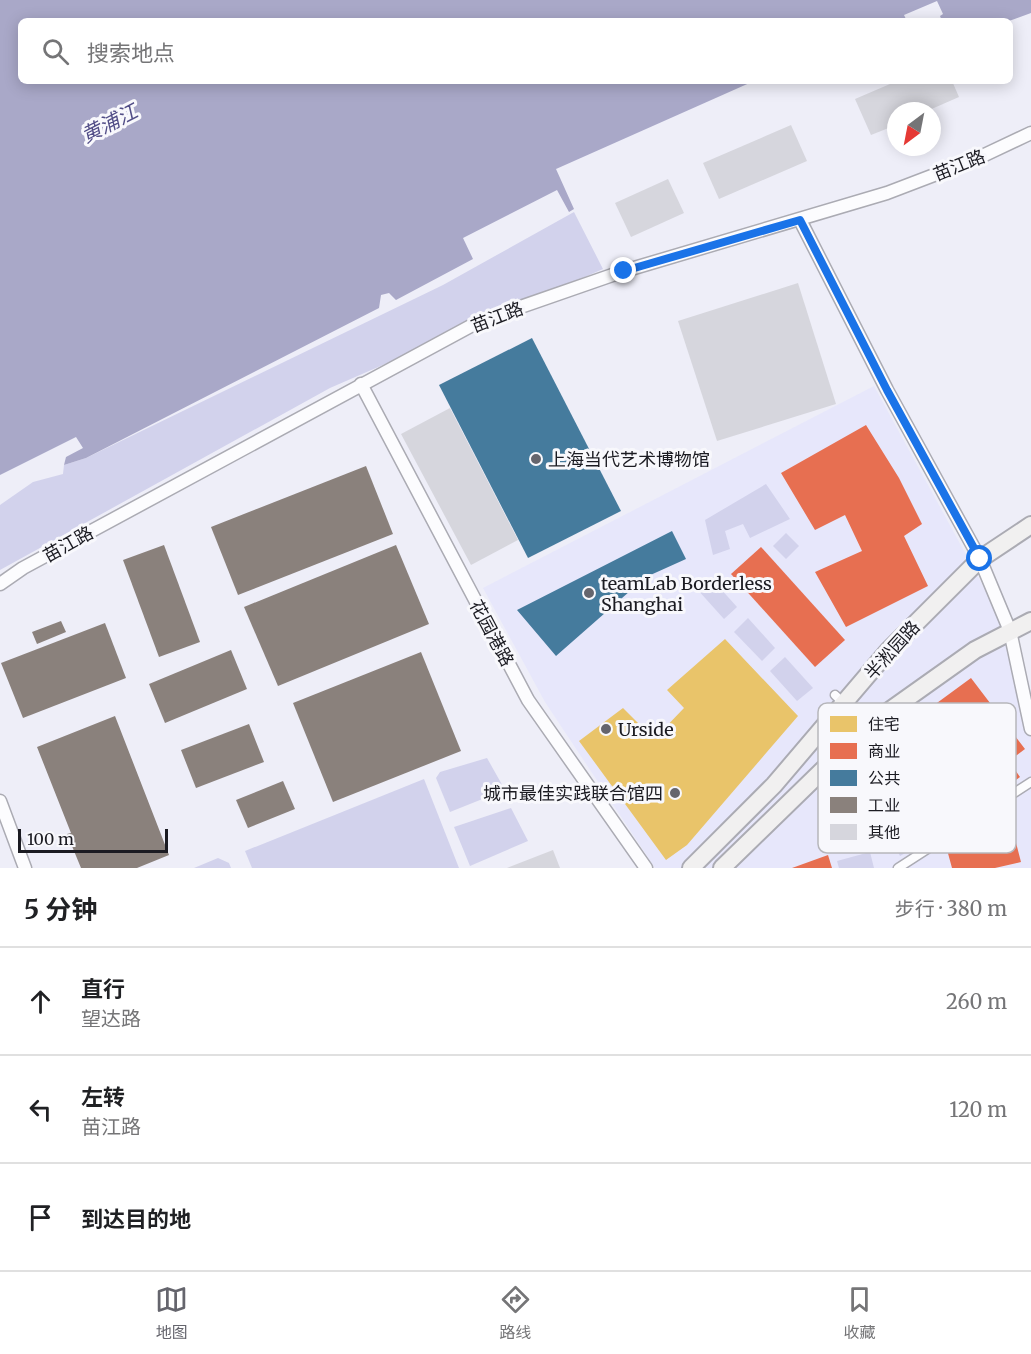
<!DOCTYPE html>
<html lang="zh">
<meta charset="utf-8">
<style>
body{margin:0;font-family:Merriweather,"Noto Sans SC",serif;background:#f6f6f6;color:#202124}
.compass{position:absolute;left:887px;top:102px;width:54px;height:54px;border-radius:50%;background:#fff;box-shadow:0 3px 15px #0003;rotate:212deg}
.scale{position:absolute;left:18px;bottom:15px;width:150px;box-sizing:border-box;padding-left:6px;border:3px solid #1b1b22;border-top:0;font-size:16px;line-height:21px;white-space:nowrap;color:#1b1b22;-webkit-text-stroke:4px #f8f8fc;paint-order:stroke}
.stop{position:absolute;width:18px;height:18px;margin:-14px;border:4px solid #1a73e8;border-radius:50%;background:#fff}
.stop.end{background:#1a73e8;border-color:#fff;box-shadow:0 2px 6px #0008}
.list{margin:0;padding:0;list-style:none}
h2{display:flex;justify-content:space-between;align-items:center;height:78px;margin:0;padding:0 24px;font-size:26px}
h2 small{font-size:20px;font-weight:400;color:#757577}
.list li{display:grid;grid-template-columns:39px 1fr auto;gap:18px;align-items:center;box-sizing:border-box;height:108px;padding:0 24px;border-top:2px solid #e0e0e0}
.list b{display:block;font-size:22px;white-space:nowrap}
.list p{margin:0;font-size:20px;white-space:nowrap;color:#757577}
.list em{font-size:20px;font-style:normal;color:#757577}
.icon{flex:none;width:33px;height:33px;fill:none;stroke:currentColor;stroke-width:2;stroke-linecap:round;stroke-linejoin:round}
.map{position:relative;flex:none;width:1031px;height:868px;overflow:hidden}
.search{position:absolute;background:#fff;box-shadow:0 3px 15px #0003;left:18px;right:18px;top:18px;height:66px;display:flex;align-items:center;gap:15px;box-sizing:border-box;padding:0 21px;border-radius:9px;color:#757577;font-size:22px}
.sheet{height:402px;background:#fff}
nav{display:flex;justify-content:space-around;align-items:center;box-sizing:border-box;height:84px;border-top:2px solid #e0e0e0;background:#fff;font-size:16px;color:#757577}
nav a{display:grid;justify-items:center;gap:3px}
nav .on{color:#65656d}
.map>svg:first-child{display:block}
</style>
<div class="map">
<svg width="1031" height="868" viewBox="0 0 1031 868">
<rect width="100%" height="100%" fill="#eeeef8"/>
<!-- built -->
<path fill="#e7e7fb" d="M874 386 1000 617 1031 739V868H655L545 702 483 588Z"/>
<!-- green -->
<g fill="#d2d2ec">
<path d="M574 212 603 269 330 388 0 570V505L33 482 63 474 64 465 86 458 443 285Z"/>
<path d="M766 484 790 519 750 538 743 524 725 531 730 549 713 555 705 520Z"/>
<path d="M786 533 799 546 786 559 773 546Z"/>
<path d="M710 577 737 607 724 619 697 589Z"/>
<path d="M748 618 775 648 762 661 734 632Z"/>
<path d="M785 657 813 688 797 701 770 671Z"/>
<path d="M487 758 505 790 450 812 436 778 440 772Z"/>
<path d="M424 779 459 868H252L245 851Z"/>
<path d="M901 807 921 844 900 856 880 818Z"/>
<path d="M511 808 528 841 470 866 454 827Z"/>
<path d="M870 852 874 868H839L837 861Z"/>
<path d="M218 858 229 863 231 868H194Z"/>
</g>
<!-- water -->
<path fill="#a9a8c8" d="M0 0H1031V13L1009 21H942L940 16 943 14 937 1 904 15 907 21H21V81H754L556 169 574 209 569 212 557 190 463 238 473 259 396 300 389 293 381 295 379 308 86 458 64 465 66 457 83 448 76 437 0 475Z"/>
<!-- homes -->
<path fill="#e9c46a" d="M725 639 798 716 687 845 666 860 579 741 623 708 647 732 651 727 659 734 684 708 667 690Z"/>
<!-- shops -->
<g fill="#e76f51">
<path d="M866 425 899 478 922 524 904 536 928 586 846 627 815 572 862 551 845 515 815 530 781 473Z"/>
<path d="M761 547 845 640 815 667 731 574Z"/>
<path d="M971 678 1025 749 1009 761 1020 777 946 832 881 744Z"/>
<path d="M993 824 996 835 1013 831 1021 862 995 868H952L946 846 977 839 974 829Z"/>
<path d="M828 855 832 868H792Z"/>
</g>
<!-- public -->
<g fill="#457b9d">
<path d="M532 338 621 511 528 558 439 385Z"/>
<path d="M672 531 686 559 646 577 556 656 517 610Z"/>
</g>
<!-- industry -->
<g fill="#8a817c">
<path d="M366 466 393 534 238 595 211 527Z"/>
<path d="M164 545 200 642 159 657 123 560Z"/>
<path d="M396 545 429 624 278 686 244 607Z"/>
<path d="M61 621 66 632 37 644 32 632Z"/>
<path d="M105 623 126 678 23 718 1 663Z"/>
<path d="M231 650 247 689 165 723 149 684Z"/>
<path d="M421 652 461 751 333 802 293 703Z"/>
<path d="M115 716 169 855 137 868H81L67 834 71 833 37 747Z"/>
<path d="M249 724 264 762 196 788 181 750Z"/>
<path d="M283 781 295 809 248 828 236 800Z"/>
</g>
<!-- building -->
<g fill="#d6d6dd">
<path d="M897 81H952L959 97 927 111H896V125L871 135 855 99Z"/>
<path d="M791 125 807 161 719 199 703 163Z"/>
<path d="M668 179 684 213 631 237 615 203Z"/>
<path d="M798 283 836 404 717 441 678 321Z"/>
<path d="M450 408 518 540 471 565 401 434Z"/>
<path d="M553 850 560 868H507Z"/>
</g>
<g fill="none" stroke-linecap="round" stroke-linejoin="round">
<defs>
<g id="pedestrian">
<path d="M835 695 868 726 879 746"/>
<path d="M898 868 1031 782"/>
</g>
<g id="minor">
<path d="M800 220 887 390 980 559 1010 631 1031 729"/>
<path d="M361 384 528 700 646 868"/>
<path d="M0 584 23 568 480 321 624 271 887 193 976 159 1031 133"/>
<path d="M0 801 25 868"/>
</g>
<g id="secondary">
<path d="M691 868 774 785 889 650 980 559 1031 525"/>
<path d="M722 868 868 726 975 650 1031 621"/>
</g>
</defs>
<!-- pedestrian casing -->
<use href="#pedestrian" stroke="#ababb3" stroke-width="11"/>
<!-- minor casing -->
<use href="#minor" stroke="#ababb3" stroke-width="15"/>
<!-- secondary casing -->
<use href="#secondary" stroke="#ababb3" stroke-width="20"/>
<!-- pedestrian -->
<use href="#pedestrian" stroke="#fcfcfe" stroke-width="8"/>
<!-- minor -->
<use href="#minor" stroke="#fcfcfe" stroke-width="12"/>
<!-- secondary -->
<use href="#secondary" stroke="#f1f0f0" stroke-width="16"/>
</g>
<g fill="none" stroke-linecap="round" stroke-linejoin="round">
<!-- route -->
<path stroke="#1a73e8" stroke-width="8" d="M624 271 800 220 887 390 980 559"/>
</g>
<!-- markers -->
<g fill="#65656d" stroke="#f8f8fc" stroke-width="2">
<circle cx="536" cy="459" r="6"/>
<circle cx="589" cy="593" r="6"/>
<circle cx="606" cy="729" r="6"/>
<circle cx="675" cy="793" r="6"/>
</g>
<g text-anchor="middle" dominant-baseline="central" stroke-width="6" stroke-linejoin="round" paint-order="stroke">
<!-- street labels -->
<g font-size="18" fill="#1b1b22" stroke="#f8f8fc">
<text transform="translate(959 165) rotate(-22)">苗江路</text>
<text transform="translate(497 317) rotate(-21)">苗江路</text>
<text transform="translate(68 544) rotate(-29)">苗江路</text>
<text transform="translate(492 633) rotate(62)">花园港路</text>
<text transform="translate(892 650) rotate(-48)">半淞园路</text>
</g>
<!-- poi labels -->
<g font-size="18" fill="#1b1b22" stroke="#f8f8fc" text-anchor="start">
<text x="548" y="459">上海当代艺术博物馆</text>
<text x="601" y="583">teamLab Borderless<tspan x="601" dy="21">Shanghai</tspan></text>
<text x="618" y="729">Urside</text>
<text x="663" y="793" text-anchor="end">城市最佳实践联合馆四</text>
</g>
<!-- water labels -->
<g font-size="20" font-style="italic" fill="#514d87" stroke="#f8f8fc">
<text transform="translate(109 123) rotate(-27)">黄浦江</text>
</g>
</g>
<!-- legend -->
<rect x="818" y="703" width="198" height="150" rx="9" fill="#f8f8fc" stroke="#b6b6bb" stroke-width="1.5"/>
<rect x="830" y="716" width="27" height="16" fill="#e9c46a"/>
<rect x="830" y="743" width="27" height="16" fill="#e76f51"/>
<rect x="830" y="770" width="27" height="16" fill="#457b9d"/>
<rect x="830" y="797" width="27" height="16" fill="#8a817c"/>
<rect x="830" y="824" width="27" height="16" fill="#d6d6dd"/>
<g font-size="16" fill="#1b1b22">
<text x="868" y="730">住宅</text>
<text x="868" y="757">商业</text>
<text x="868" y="784">公共</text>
<text x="868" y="811">工业</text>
<text x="868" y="838">其他</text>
</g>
</svg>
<svg class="compass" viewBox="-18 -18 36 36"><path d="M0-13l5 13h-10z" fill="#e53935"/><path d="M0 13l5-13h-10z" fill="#757577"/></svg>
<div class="scale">100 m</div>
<div class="stop" style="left:980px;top:559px"></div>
<div class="stop end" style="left:624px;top:271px"></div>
<div class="search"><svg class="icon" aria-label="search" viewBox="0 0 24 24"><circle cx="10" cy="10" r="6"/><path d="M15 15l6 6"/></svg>搜索地点</div>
</div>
<section class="sheet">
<h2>5 分钟<small>步行 · 380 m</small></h2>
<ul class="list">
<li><svg class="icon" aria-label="ahead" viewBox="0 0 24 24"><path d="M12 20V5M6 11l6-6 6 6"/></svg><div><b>直行</b><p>望达路</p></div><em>260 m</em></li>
<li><svg class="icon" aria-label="left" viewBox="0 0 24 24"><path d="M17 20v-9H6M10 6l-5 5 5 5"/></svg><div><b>左转</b><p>苗江路</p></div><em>120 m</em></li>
<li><svg class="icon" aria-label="arrive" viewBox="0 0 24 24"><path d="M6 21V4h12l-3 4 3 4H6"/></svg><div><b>到达目的地</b></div></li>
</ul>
</section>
<nav>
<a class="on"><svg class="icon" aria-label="map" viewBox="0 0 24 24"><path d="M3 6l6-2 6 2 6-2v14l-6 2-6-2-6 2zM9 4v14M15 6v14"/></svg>地图</a>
<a><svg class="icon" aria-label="directions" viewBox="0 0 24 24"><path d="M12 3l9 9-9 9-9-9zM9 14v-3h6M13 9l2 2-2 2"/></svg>路线</a>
<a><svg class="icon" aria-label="saved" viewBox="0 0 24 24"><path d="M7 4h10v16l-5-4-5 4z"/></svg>收藏</a>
</nav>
